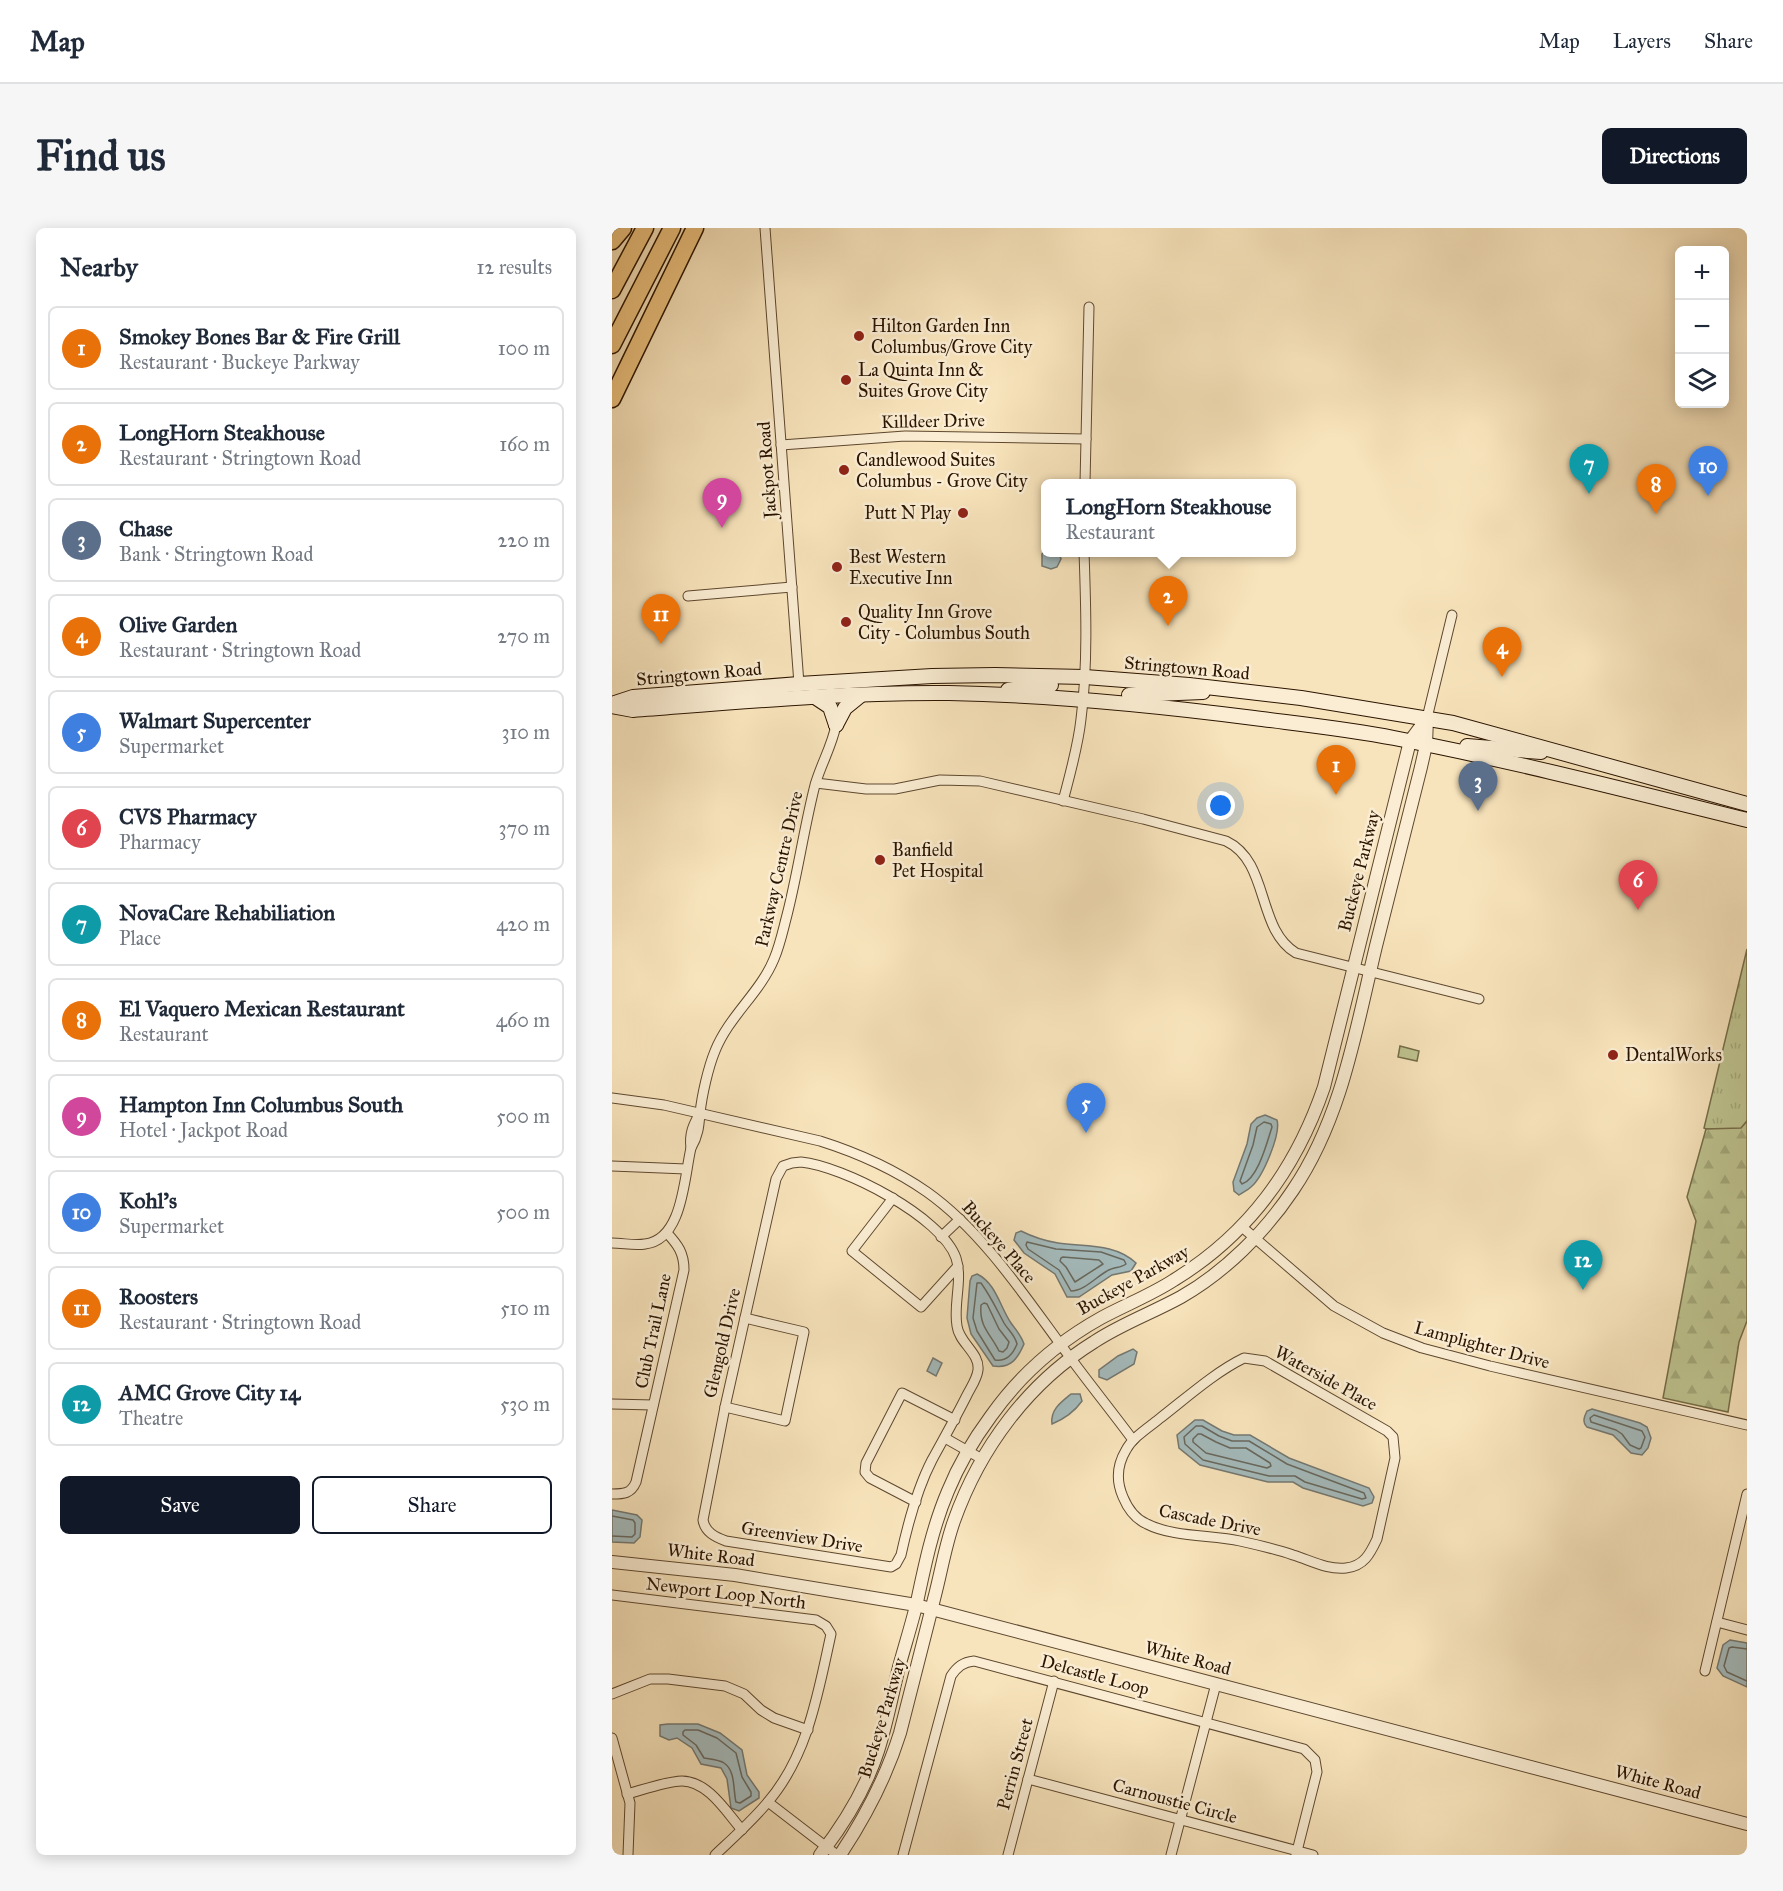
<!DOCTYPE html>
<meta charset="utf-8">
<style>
body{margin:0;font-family:"IM FELL Great Primer",serif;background:#f6f6f7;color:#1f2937}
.controls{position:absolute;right:18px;top:18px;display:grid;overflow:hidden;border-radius:9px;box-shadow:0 3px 15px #0003}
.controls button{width:54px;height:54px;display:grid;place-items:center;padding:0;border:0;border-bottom:2px solid #e0e1e3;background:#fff;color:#1f2937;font:30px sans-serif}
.you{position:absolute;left:609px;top:578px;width:21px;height:21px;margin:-15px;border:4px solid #fff;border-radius:50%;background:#1a73e8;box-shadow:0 0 0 9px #1a73e833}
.badge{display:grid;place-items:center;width:39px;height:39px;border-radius:50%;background:#111827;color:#fff;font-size:20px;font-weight:700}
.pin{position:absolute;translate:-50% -50px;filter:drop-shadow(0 2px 3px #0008)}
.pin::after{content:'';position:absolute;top:32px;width:21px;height:18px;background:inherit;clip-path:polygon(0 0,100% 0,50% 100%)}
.popup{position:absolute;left:429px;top:251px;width:255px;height:78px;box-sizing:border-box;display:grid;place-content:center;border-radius:9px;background:#fff;filter:drop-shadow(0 2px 4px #0005);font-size:20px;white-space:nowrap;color:#747a83}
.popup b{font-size:22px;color:#1f2937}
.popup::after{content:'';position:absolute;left:50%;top:100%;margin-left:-12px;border:12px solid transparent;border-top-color:#fff}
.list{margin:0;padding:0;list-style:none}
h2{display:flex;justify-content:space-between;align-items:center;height:78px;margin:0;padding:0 24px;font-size:26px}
h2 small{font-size:20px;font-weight:400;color:#747a83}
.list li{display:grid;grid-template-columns:39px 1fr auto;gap:18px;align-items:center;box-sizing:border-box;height:84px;margin:0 12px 12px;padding:0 12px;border:2px solid #e0e1e3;border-radius:9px}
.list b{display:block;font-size:22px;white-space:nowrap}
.list p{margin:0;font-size:20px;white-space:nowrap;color:#747a83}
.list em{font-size:20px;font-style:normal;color:#747a83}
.actions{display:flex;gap:12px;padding:18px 24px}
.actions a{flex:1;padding:14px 0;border:2px solid #111827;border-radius:9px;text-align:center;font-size:21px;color:#111827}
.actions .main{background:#111827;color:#fff}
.icon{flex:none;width:33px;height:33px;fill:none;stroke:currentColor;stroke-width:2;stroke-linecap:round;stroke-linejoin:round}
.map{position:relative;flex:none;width:1135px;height:1627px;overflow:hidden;border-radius:9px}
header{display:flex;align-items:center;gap:36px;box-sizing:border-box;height:84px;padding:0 30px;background:#fff;border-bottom:2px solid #e0e1e3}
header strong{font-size:28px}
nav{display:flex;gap:33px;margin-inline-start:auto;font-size:21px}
.intro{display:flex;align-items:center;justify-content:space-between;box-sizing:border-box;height:144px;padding:0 36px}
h1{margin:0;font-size:42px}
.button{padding:15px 27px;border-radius:9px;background:#111827;color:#fff;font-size:21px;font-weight:700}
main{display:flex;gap:36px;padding:0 36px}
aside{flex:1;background:#fff;border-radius:9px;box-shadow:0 3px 15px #0003}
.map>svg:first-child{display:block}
</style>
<header>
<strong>Map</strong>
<nav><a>Map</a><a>Layers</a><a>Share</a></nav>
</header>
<div class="intro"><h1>Find us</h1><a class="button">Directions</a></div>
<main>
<aside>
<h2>Nearby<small>12 results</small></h2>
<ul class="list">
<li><span class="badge" style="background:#e8710a">1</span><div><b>Smokey Bones Bar &amp; Fire Grill</b><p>Restaurant · Buckeye Parkway</p></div><em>100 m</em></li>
<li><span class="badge" style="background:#e8710a">2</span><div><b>LongHorn Steakhouse</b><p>Restaurant · Stringtown Road</p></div><em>160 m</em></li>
<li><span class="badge" style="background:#5c6f8a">3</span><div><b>Chase</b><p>Bank · Stringtown Road</p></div><em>220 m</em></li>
<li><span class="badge" style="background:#e8710a">4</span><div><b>Olive Garden</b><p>Restaurant · Stringtown Road</p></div><em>270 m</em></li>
<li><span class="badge" style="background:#3f7fe0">5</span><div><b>Walmart Supercenter</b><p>Supermarket</p></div><em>310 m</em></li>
<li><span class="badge" style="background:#e0444e">6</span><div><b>CVS Pharmacy</b><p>Pharmacy</p></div><em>370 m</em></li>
<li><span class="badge" style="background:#0f9aa8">7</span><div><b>NovaCare Rehabiliation</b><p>Place</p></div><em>420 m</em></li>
<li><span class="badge" style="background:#e8710a">8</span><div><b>El Vaquero Mexican Restaurant</b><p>Restaurant</p></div><em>460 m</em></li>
<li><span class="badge" style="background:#d1479c">9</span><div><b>Hampton Inn Columbus South</b><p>Hotel · Jackpot Road</p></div><em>500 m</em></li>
<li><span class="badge" style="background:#3f7fe0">10</span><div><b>Kohl's</b><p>Supermarket</p></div><em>500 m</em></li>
<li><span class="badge" style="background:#e8710a">11</span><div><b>Roosters</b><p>Restaurant · Stringtown Road</p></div><em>510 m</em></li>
<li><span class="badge" style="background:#0f9aa8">12</span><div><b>AMC Grove City 14</b><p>Theatre</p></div><em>530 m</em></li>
</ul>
<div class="actions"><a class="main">Save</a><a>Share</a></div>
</aside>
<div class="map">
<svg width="1135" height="1627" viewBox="0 0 1135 1627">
<defs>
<pattern id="grass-tufts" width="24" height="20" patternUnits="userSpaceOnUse" patternTransform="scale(1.5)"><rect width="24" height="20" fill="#bec490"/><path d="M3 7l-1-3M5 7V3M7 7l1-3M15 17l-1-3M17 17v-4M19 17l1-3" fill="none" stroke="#a3a87a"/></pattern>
<pattern id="forest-firs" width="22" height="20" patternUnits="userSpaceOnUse" patternTransform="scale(1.5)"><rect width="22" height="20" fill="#bec490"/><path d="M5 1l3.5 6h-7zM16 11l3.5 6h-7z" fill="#a3a87a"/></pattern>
</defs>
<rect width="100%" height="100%" fill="#f8e4bc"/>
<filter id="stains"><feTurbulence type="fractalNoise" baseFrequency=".00333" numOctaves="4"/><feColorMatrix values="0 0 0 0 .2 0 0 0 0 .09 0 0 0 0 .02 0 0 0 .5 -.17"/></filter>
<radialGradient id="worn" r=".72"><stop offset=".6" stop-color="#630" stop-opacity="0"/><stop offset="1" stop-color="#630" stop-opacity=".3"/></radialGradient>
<!-- grass -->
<g fill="url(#grass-tufts)" stroke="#746c48" stroke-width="1.5">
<path d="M1135 721V893L1129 901H1094L1092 900Z"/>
<path d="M788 818 807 823 805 833 786 829Z"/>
</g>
<!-- forest -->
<path fill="url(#forest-firs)" stroke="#746c48" stroke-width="1.5" d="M1135 893V1093L1127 1114 1116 1184 1051 1170 1084 993 1075 969 1094 901 1129 900Z"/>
<!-- water -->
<g fill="#a4bbbd" stroke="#747871" stroke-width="1.5">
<path d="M433 323 447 325 449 331 445 339 439 341 430 338V326Z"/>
<path d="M653 887 665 892C669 906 651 949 639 959 636 962 631 964 627 967L622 963 621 954 635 916 639 896 645 890Z"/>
<path d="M409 1003C421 1009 433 1013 446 1015 473 1019 503 1015 524 1035L519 1043 500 1047 467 1069H455L443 1046 412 1025 402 1012 404 1005Z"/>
<path d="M365 1046C384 1055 388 1079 399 1095 404 1102 409 1107 412 1116 406 1130 399 1141 381 1138L359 1106 355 1090 358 1053 360 1048Z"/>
<path d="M521 1121 525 1124 522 1136 495 1152 487 1149V1142L506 1128Z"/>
<path d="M321 1130 330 1135 324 1148 315 1143Z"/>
<path d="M459 1166H468L470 1173C463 1183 452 1191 440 1196 438 1182 449 1174 459 1166Z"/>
<path d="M980 1181 1028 1195 1035 1199 1039 1210 1036 1220 1030 1227 1019 1225 1001 1207 975 1199C970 1194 972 1189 975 1183Z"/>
<path d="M583 1192H591L610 1203 622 1207H638L677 1230 757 1260 762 1269 760 1275 751 1278 691 1260 681 1254H656L588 1237 567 1220 565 1207Z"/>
<path d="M0 1282 25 1287 30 1292 28 1309 22 1315 0 1314Z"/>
<path d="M1118 1412 1135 1415V1459L1111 1448 1105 1440 1111 1417Z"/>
<path d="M56 1496H86L108 1505 130 1522 135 1547 147 1564V1570L127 1583 119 1580 115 1551 109 1540 89 1536 80 1520 65 1510 57 1512 48 1508V1497Z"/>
</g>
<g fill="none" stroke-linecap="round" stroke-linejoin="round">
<!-- shore -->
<g stroke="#68685e" stroke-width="1.5">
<path d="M652 894 659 896 660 899C655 914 646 951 630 956L628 953 641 917 645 899Z"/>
<path d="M415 1014 444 1021 489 1024 512 1032 514 1036C509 1040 501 1039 495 1043 484 1049 472 1063 459 1063L447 1042 416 1021 414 1017Z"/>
<path d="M451 1029 487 1032 491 1036 463 1054 454 1039 448 1033 449 1030Z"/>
<path d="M365 1055H369C379 1069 384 1080 392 1095 396 1102 403 1107 405 1116 401 1126 395 1134 383 1132L365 1103 361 1090Z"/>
<path d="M372 1075 375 1076 387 1101 397 1114 395 1120 391 1124 387 1123C378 1105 367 1099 369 1077Z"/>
<path d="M982 1187 1030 1203 1033 1209 1029 1220 1027 1221 1018 1217 1010 1206 1004 1202 979 1194 978 1190Z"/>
<path d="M584 1198H590L607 1208 620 1213H637L675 1236 752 1265 754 1270 750 1271 693 1254 683 1248H657L591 1232 573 1216 572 1209Z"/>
<path d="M586 1206H589L604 1214 618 1220H634L658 1235 659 1238 655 1240 594 1225 581 1214V1211Z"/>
<path d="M0 1288 21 1292 23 1295V1306L20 1309 0 1308"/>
<path d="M1135 1421 1120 1419 1117 1420 1112 1438 1115 1444 1135 1453"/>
<path d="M73 1502H86L105 1510 124 1525 130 1549 139 1564V1568L128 1575 124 1574C121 1563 124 1543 112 1535 108 1532 98 1531 92 1530L84 1517 71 1507V1504Z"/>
</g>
<defs>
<g id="minor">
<path d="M153 0 187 456"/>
<path d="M169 217 293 208 474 211"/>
<path d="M473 255 477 79"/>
<path d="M76 368 180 359"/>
<path d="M815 490 840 387"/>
<path d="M204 555 254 561H283L328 552 368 553 531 591 614 613C658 634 644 701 684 725L867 771"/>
<path d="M451 573C458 546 466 519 469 491 476 437 474 380 472 324"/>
<path d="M0 870 52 877 208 913C246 925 282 941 315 964 373 1005 418 1076 460 1132 480 1159 501 1185 521 1212"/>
<path d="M79 920C77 906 81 897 88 885"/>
<path d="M189 934C231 938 330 989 344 1030 351 1052 341 1076 345 1098 347 1115 368 1125 366 1142 365 1151 359 1159 355 1167 344 1189 332 1210 320 1232 305 1261 296 1295 289 1327L284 1336 279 1339 114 1313C103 1309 93 1304 91 1292L113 1179 164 951 171 938 180 935Z"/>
<path d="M0 938 74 941"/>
<path d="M281 970 240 1023 309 1079 346 1038"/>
<path d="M630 999 722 1078 771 1105 810 1120 878 1138 1135 1197"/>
<path d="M329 1009 348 991"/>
<path d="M0 1015C11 1015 23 1018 33 1016 71 1012 72 949 79 920 86 908 87 899 88 885 90 867 96 840 103 823 117 788 148 765 162 731 168 717 171 702 175 687 186 644 192 600 203 557 209 536 220 518 224 497"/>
<path d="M632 1130 653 1133 775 1203 781 1209 783 1230 765 1311C758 1326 752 1338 734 1340 715 1342 698 1332 681 1327 664 1321 646 1317 628 1313 600 1307 560 1309 535 1296 523 1291 516 1281 511 1269 504 1253 505 1237 514 1222 521 1209 536 1200 547 1191 573 1171 603 1144 632 1130Z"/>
<path d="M0 1176 41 1177"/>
<path d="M113 1179 173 1193 192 1104 133 1090"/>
<path d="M333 1210 370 1231"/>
<path d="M0 1266C11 1266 19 1266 24 1254L72 1042C72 1025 66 1017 55 1005"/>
<path d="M304 1274 258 1250 253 1244 254 1235 290 1165 343 1192"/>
<path d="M0 1367 204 1392 214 1398 219 1406C206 1465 196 1528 155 1575 139 1594 121 1610 103 1627"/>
<path d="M1105 1394 1135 1402"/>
<path d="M1093 1443 1135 1266"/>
<path d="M0 1466 38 1451H56L113 1458 132 1466 149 1482 162 1490 196 1502"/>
<path d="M0 1510 18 1575 16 1627"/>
<path d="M416 1551 701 1627"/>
<path d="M15 1566C30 1562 56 1553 70 1553 96 1553 115 1585 130 1602"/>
<path d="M156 1574 225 1627"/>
<path d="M291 1627 339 1448C345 1439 351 1434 362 1433L692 1521 703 1532 705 1544 684 1627"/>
<path d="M396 1627 442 1453"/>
<path d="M559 1627 604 1456"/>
</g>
<g id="tertiary">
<path d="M0 1334 123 1347 304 1377 1135 1596"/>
<path d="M208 1627C232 1596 254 1560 266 1523 275 1495 280 1467 287 1439 293 1417 300 1395 305 1374 313 1336 321 1298 336 1263 347 1236 362 1211 379 1188 408 1147 446 1114 489 1090 513 1077 539 1067 562 1052 637 1006 684 941 712 859L798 513 815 490"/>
<path d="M228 1627C254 1588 274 1550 288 1505 299 1461 311 1416 322 1371 329 1345 333 1318 342 1293 368 1220 416 1155 482 1114 509 1096 540 1085 569 1069 613 1044 653 1004 681 962 730 890 744 801 764 718 779 658 794 598 809 539L814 517 815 490"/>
</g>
<g id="secondary">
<path d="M396 462 427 457H439"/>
<path d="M517 467 591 464"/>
<path d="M203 469 218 479 224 497"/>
<path d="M0 476 21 469 187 456 320 448 383 447 473 449 577 457 689 470 841 495 1135 576"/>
<path d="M0 478 21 482C126 474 232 464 337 465 440 467 541 477 642 490 688 496 736 501 782 510 901 533 1018 563 1135 592"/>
<path d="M224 497 233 480 249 467"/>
<path d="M855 518 929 524"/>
</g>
<g id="motorway">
<path d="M0 13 11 0"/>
<path d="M0 62 33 0"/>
<path d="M0 117 60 0"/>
<path d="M0 171 83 0"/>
</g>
</defs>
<!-- minor casing -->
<use href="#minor" stroke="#5e482f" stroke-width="11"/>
<!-- tertiary casing -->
<use href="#tertiary" stroke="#5e482f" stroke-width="14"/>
<!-- secondary casing -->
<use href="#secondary" stroke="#2b1400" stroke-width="16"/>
<!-- motorway casing -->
<use href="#motorway" stroke="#2b1400" stroke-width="19"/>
<!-- minor -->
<use href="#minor" stroke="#faedd3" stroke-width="9"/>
<!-- tertiary -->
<use href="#tertiary" stroke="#faedd3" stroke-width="12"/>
<!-- secondary -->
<use href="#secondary" stroke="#faedd3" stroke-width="14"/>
<!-- motorway -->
<use href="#motorway" stroke="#ecc27e" stroke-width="16"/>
</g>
<!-- markers -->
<g fill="#8f2418" stroke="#faedd3" stroke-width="2">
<circle cx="247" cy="108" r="6"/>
<circle cx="234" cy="152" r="6"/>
<circle cx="232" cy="242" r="6"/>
<circle cx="351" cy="285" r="6"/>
<circle cx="225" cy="339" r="6"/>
<circle cx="234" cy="394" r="6"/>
<circle cx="268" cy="632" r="6"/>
<circle cx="1001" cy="827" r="6"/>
</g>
<g text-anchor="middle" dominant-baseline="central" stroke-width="5" stroke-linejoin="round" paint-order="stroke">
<!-- poi labels -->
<g font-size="18" fill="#2b1400" stroke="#faedd3" text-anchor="start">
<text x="259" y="98">Hilton Garden Inn<tspan x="259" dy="21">Columbus/Grove City</tspan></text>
<text x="246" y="142">La Quinta Inn &amp;<tspan x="246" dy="21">Suites Grove City</tspan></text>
<text x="244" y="232">Candlewood Suites<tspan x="244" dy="21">Columbus - Grove City</tspan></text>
<text x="339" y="285" text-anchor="end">Putt N Play</text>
<text x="237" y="329">Best Western<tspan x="237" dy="21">Executive Inn</tspan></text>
<text x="246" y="384">Quality Inn Grove<tspan x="246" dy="21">City - Columbus South</tspan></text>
<text x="280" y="622">Banfield<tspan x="280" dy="21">Pet Hospital</tspan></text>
<text x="1013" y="827">DentalWorks</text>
</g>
<!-- street labels -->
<g font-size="18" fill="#2b1400" stroke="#faedd3">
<text transform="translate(321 193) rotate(-1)">Killdeer Drive</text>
<text transform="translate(155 242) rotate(-94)">Jackpot Road</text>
<text transform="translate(575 440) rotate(5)">Stringtown Road</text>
<text transform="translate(87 446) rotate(-5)">Stringtown Road</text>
<text transform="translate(167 641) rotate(-77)">Parkway Centre Drive</text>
<text transform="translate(747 643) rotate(-76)">Buckeye Parkway</text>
<text transform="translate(387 1014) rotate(49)">Buckeye Place</text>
<text transform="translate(521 1052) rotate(-29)">Buckeye Parkway</text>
<text transform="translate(41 1103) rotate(-78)">Club Trail Lane</text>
<text transform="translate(110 1115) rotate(-77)">Glengold Drive</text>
<text transform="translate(870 1117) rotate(15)">Lamplighter Drive</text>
<text transform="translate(714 1150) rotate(29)">Waterside Place</text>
<text transform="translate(598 1292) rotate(11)">Cascade Drive</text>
<text transform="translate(190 1309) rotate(9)">Greenview Drive</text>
<text transform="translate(99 1327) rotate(7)">White Road</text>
<text transform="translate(114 1365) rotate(7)">Newport Loop North</text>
<text transform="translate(576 1430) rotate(15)">White Road</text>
<text transform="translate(483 1447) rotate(15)">Delcastle Loop</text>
<text transform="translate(270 1490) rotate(-73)">Buckeye Parkway</text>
<text transform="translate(403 1536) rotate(-75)">Perrin Street</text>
<text transform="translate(1046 1554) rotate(15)">White Road</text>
<text transform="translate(563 1573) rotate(15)">Carnoustie Circle</text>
</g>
</g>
<rect width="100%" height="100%" filter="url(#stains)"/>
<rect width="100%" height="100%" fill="url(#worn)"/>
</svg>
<div class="controls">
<button>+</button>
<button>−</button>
<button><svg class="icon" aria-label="layers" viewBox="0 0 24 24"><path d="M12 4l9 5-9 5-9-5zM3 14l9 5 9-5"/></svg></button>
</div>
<div class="you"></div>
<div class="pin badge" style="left:724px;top:567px;background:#e8710a">1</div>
<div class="pin badge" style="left:556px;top:398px;background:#e8710a">2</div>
<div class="popup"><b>LongHorn Steakhouse</b>Restaurant</div>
<div class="pin badge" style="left:866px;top:583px;background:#5c6f8a">3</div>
<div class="pin badge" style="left:890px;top:449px;background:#e8710a">4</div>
<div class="pin badge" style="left:474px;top:905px;background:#3f7fe0">5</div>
<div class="pin badge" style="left:1026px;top:682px;background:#e0444e">6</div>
<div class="pin badge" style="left:977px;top:266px;background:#0f9aa8">7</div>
<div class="pin badge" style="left:1044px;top:286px;background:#e8710a">8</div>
<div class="pin badge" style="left:110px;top:300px;background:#d1479c">9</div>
<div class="pin badge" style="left:1096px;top:268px;background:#3f7fe0">10</div>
<div class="pin badge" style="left:49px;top:416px;background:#e8710a">11</div>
<div class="pin badge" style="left:971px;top:1062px;background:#0f9aa8">12</div>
</div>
</main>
